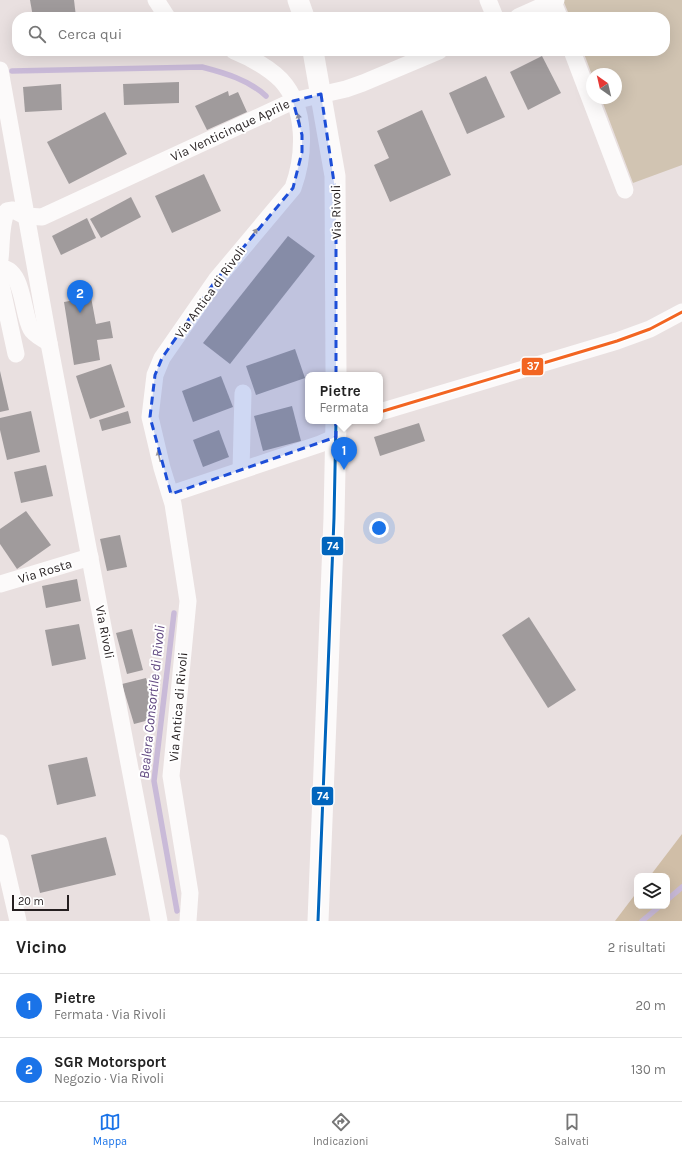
<!DOCTYPE html>
<html lang="it">
<meta charset="utf-8">
<style>
body{margin:0;font-family:Karla,sans-serif;background:#f6f6f6;color:#222}
.controls{position:absolute;right:12px;bottom:12px;display:grid;overflow:hidden;border-radius:8px;box-shadow:0 4px 16px #0002}
.controls button{width:36px;height:36px;display:grid;place-items:center;padding:0;border:0;border-bottom:1px solid #e0e0e0;background:#fff;color:#222;font:20px sans-serif}
.compass{position:absolute;left:586px;top:68px;width:36px;height:36px;border-radius:50%;background:#fff;box-shadow:0 4px 16px #0002;rotate:326deg}
.scale{position:absolute;left:12px;bottom:10px;width:57px;box-sizing:border-box;padding-left:4px;border:2px solid #251f20;border-top:0;font-size:11px;line-height:14px;white-space:nowrap;color:#251f20;-webkit-text-stroke:3px #fff;paint-order:stroke}
.you{position:absolute;left:379px;top:528px;width:14px;height:14px;margin:-10px;border:3px solid #fff;border-radius:50%;background:#1a73e8;box-shadow:0 0 0 6px #1a73e833}
.badge{display:grid;place-items:center;width:26px;height:26px;border-radius:50%;background:#1a73e8;color:#fff;font-size:13px;font-weight:700}
.pin{position:absolute;translate:-50% -33px;filter:drop-shadow(0 1px 2px #0008)}
.pin::after{content:'';position:absolute;top:21px;width:14px;height:12px;background:inherit;clip-path:polygon(0 0,100% 0,50% 100%)}
.popup{position:absolute;left:305px;top:372px;width:78px;height:52px;box-sizing:border-box;display:grid;place-content:center;border-radius:8px;background:#fff;filter:drop-shadow(0 1px 3px #0005);font-size:13px;white-space:nowrap;color:#767676}
.popup b{font-size:15px;color:#222}
.popup::after{content:'';position:absolute;left:50%;top:100%;margin-left:-8px;border:8px solid transparent;border-top-color:#fff}
.list{margin:0;padding:0;list-style:none}
h2{display:flex;justify-content:space-between;align-items:center;height:52px;margin:0;padding:0 16px;font-size:17px}
h2 small{font-size:13px;font-weight:400;color:#767676}
.list li{display:grid;grid-template-columns:26px 1fr auto;gap:12px;align-items:center;box-sizing:border-box;height:64px;padding:0 16px;border-top:1px solid #e0e0e0}
.list b{display:block;font-size:15px;white-space:nowrap}
.list p{margin:0;font-size:13px;white-space:nowrap;color:#767676}
.list em{font-size:13px;font-style:normal;color:#767676}
.icon{flex:none;width:22px;height:22px;fill:none;stroke:currentColor;stroke-width:2;stroke-linecap:round;stroke-linejoin:round}
.map{position:relative;flex:none;width:682px;height:921px;overflow:hidden}
.search{position:absolute;background:#fff;box-shadow:0 4px 16px #0002;left:12px;right:12px;top:12px;height:44px;display:flex;align-items:center;gap:10px;box-sizing:border-box;padding:0 14px;border-radius:16px;color:#767676;font-size:15px}
.sheet{height:180px;background:#fff}
nav{display:flex;justify-content:space-around;align-items:center;box-sizing:border-box;height:56px;border-top:1px solid #e0e0e0;background:#fff;font-size:11px;color:#767676}
nav a{display:grid;justify-items:center;gap:2px}
nav .on{color:#1a73e8}
.map>svg:first-child{display:block}
</style>
<div class="map">
<svg width="682" height="921" viewBox="0 0 682 921">
<rect width="100%" height="100%" fill="#e9e0e0"/>
<!-- green -->
<path fill="#d1c4b2" d="M563 0H682V165L633 183 601 98H616V74L592 75 583 51H665V17H570Z"/>
<!-- forest -->
<path fill="#d0bea7" d="M682 834V921H615L637 892V906H667V876H650Z"/>
<g fill="none" stroke-linecap="round" stroke-linejoin="round">
<!-- stream -->
<g stroke="#c9bad8" stroke-width="5.5">
<path d="M12 71 202 67C225 73 249 80 266 96"/>
<path d="M174 613 154 781 177 911"/>
<path d="M667 900 682 887"/>
<path d="M642 921 660 906"/>
</g>
</g>
<!-- building -->
<g fill="#a09b9c">
<path d="M30 0H74L76 17H33Z"/>
<path d="M542 56 561 93 528 110 510 72Z"/>
<path d="M486 76 505 117 467 134 449 93Z"/>
<path d="M179 82V103L124 105 123 84Z"/>
<path d="M61 84 62 110 25 112 23 87Z"/>
<path d="M228 91 229 96 238 92 247 112 207 130 195 106Z"/>
<path d="M422 110 451 175 390 202 374 165 389 158 377 131Z"/>
<path d="M105 112 127 154 69 184 47 142Z"/>
<path d="M204 174 221 211 172 233 155 196Z"/>
<path d="M131 197 141 217 101 238 90 219Z"/>
<path d="M87 218 96 238 61 255 52 236Z"/>
<path d="M288 236 315 256 230 364 203 343Z"/>
<path d="M91 297 96 324 110 321 113 338 97 340 100 360 74 365 64 302Z"/>
<path d="M295 349 305 378 256 395 246 366Z"/>
<path d="M111 364 125 407 90 419 76 376Z"/>
<path d="M0 371 9 410 0 412Z"/>
<path d="M221 376 233 407 193 422 182 391Z"/>
<path d="M292 406 301 441 263 451 254 416Z"/>
<path d="M31 411 40 452 7 460 0 430V418Z"/>
<path d="M128 411 131 423 102 431 99 420Z"/>
<path d="M419 423 425 441 380 456 374 437Z"/>
<path d="M219 430 229 457 203 467 193 440Z"/>
<path d="M46 465 53 496 21 503 14 472Z"/>
<path d="M26 511 51 545 17 569 0 544V529Z"/>
<path d="M120 535 127 567 107 571 100 539Z"/>
<path d="M77 579 81 601 46 608 42 586Z"/>
<path d="M529 617 576 690 548 708 502 635Z"/>
<path d="M79 624 86 659 52 666 45 630Z"/>
<path d="M132 629 143 670 127 674 116 633Z"/>
<path d="M146 678 157 718 134 724 122 684Z"/>
<path d="M87 757 96 796 57 805 48 765Z"/>
<path d="M106 837 116 875 40 893 31 855Z"/>
</g>
<g fill="none" stroke-linecap="round" stroke-linejoin="round">
<!-- minor -->
<g stroke="#fcfafa" stroke-width="17">
<path d="M156 0 167 17"/>
<path d="M488 0 495 17"/>
<path d="M553 2 559 17"/>
<path d="M518 17 556 0"/>
<path d="M572 51 625 190"/>
<path d="M0 70 49 343 159 921"/>
<path d="M0 259C2 243 0 225 7 211L13 210 25 216 42 217 293 101 346 89 363 83 439 51"/>
<path d="M0 268C24 268 22 314 31 329 34 335 44 339 49 343"/>
<path d="M0 280 16 354"/>
<path d="M380 412 617 341 650 329 682 312"/>
<path d="M241 470 243 393"/>
<path d="M171 494 320 444 336 437"/>
<path d="M0 584 90 557"/>
<path d="M0 843 18 921"/>
<path d="M188 921 190 893 171 776 188 601 173 504 162 468 150 417 155 375 162 358 216 280 293 188C305 155 307 108 281 80 268 67 251 58 234 51"/>
</g>
<!-- tertiary -->
<g stroke="#fcfafa" stroke-width="21">
<path d="M298 0 304 17"/>
<path d="M313 51 335 176 336 375"/>
<path d="M318 921 334 518 336 421"/>
</g>
<defs>
<path id="bus-1" d="M318 921 334 518 336 421"/>
<path id="bus-2" d="M380 412 617 341 650 329 682 312"/>
</defs>
<!-- bus-1 casing -->
<use href="#bus-1" stroke="#fff" stroke-width="6"/>
<!-- bus-2 casing -->
<use href="#bus-2" stroke="#fff" stroke-width="6"/>
<!-- bus-1 -->
<use href="#bus-1" stroke="#0065bd" stroke-width="3"/>
<!-- bus-2 -->
<use href="#bus-2" stroke="#f26522" stroke-width="3"/>
</g>
<!-- one-way arrows -->
<defs><path id="oneway-solid" d="M-6-.8H1V-3.2L6.5 0L1 3.2V.8H-6Z"/></defs>
<g fill="#9b9798">
<use href="#oneway-solid" transform="translate(299 119) rotate(-103)"/>
<use href="#oneway-solid" transform="translate(254 233) rotate(-51)"/>
<use href="#oneway-solid" transform="translate(159 456) rotate(-103)"/>
</g>
<!-- marked area -->
<path fill="#1d4ed8" fill-opacity="0.2" stroke="#1d4ed8" stroke-width="3" stroke-dasharray="8 5" stroke-linejoin="round" d="M321 94 336 196V437L171 494 150 417 155 375 162 358 216 280 293 188 302 152V135L293 101Z"/>
<g text-anchor="middle" dominant-baseline="central" stroke-width="4" stroke-linejoin="round" paint-order="stroke">
<!-- street labels -->
<g font-size="13" fill="#251f20" stroke="#fff">
<text transform="translate(230 130) rotate(-25)">Via Venticinque Aprile</text>
<text transform="translate(336 212) rotate(-91)">Via Rivoli</text>
<text transform="translate(210 292) rotate(-54)">Via Antica di Rivoli</text>
<text transform="translate(45 571) rotate(-17)">Via Rosta</text>
<text transform="translate(105 632) rotate(79)">Via Rivoli</text>
<text transform="translate(178 707) rotate(-85)">Via Antica di Rivoli</text>
</g>
<!-- water labels -->
<g font-size="14" font-style="italic" fill="#604880" stroke="#fff">
<text transform="translate(152 702) rotate(-84)">Bealera Consortile di Rivoli</text>
</g>
</g>
<g stroke="#fff" stroke-width="1.5">
<rect x="521" y="357" width="23" height="19" rx="4" fill="#f26522"/>
<rect x="321" y="536" width="23" height="20" rx="4" fill="#0065bd"/>
<rect x="311" y="786" width="23" height="20" rx="4" fill="#0065bd"/>
</g>
<g font-size="11" text-anchor="middle" font-weight="bold" fill="#fff">
<text x="533" y="370">37</text>
<text x="333" y="550">74</text>
<text x="323" y="800">74</text>
</g>
</svg>
<div class="controls">
<button><svg class="icon" aria-label="layers" viewBox="0 0 24 24"><path d="M12 4l9 5-9 5-9-5zM3 14l9 5 9-5"/></svg></button>
</div>
<svg class="compass" viewBox="-18 -18 36 36"><path d="M0-13l5 13h-10z" fill="#e53935"/><path d="M0 13l5-13h-10z" fill="#767676"/></svg>
<div class="scale">20 m</div>
<div class="you"></div>
<div class="pin badge" style="left:344px;top:470px">1</div>
<div class="popup"><b>Pietre</b>Fermata</div>
<div class="pin badge" style="left:80px;top:313px">2</div>
<div class="search"><svg class="icon" aria-label="search" viewBox="0 0 24 24"><circle cx="10" cy="10" r="6"/><path d="M15 15l6 6"/></svg>Cerca qui</div>
</div>
<section class="sheet">
<h2>Vicino<small>2 risultati</small></h2>
<ul class="list">
<li><span class="badge">1</span><div><b>Pietre</b><p>Fermata · Via Rivoli</p></div><em>20 m</em></li>
<li><span class="badge">2</span><div><b>SGR Motorsport</b><p>Negozio · Via Rivoli</p></div><em>130 m</em></li>
</ul>
</section>
<nav>
<a class="on"><svg class="icon" aria-label="map" viewBox="0 0 24 24"><path d="M3 6l6-2 6 2 6-2v14l-6 2-6-2-6 2zM9 4v14M15 6v14"/></svg>Mappa</a>
<a><svg class="icon" aria-label="directions" viewBox="0 0 24 24"><path d="M12 3l9 9-9 9-9-9zM9 14v-3h6M13 9l2 2-2 2"/></svg>Indicazioni</a>
<a><svg class="icon" aria-label="saved" viewBox="0 0 24 24"><path d="M7 4h10v16l-5-4-5 4z"/></svg>Salvati</a>
</nav>
